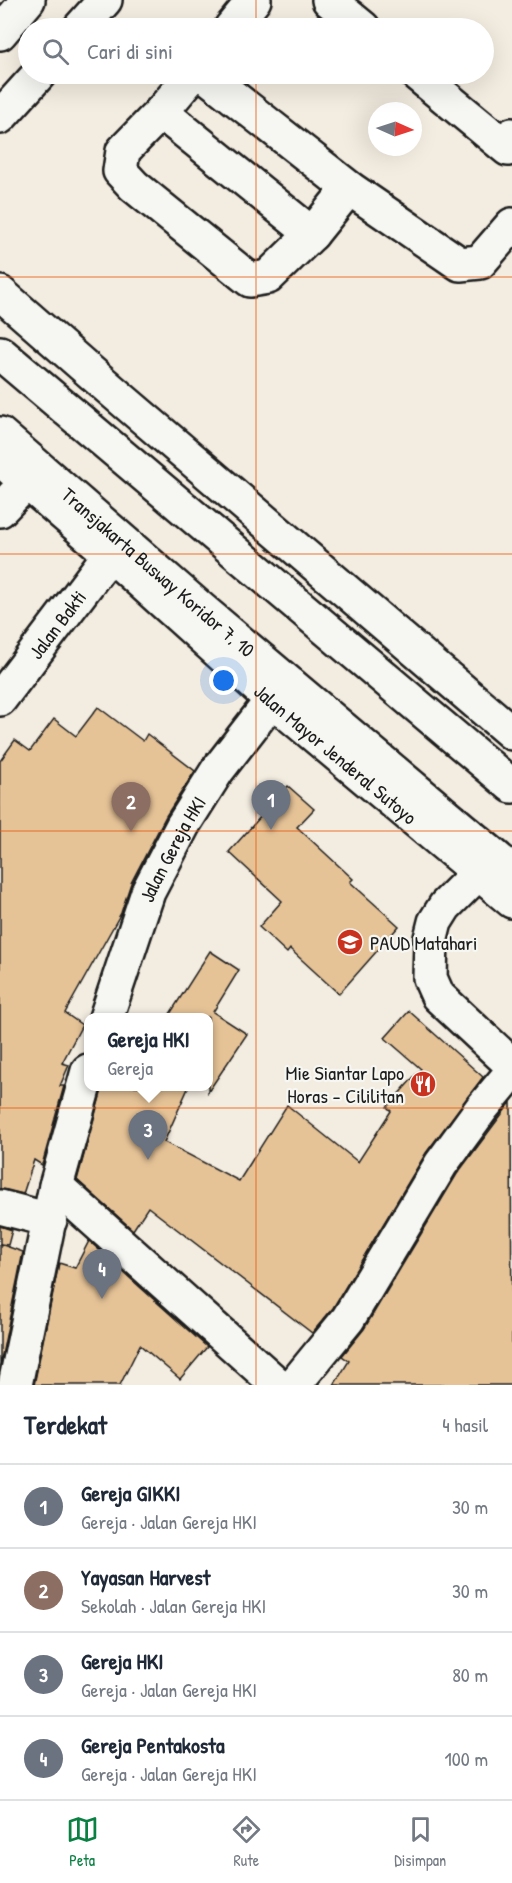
<!DOCTYPE html>
<html lang="id">
<meta charset="utf-8">
<style>
body{margin:0;font-family:"Patrick Hand",sans-serif;background:#f2f2f3;color:#1f2937}
.compass{position:absolute;left:368px;top:102px;width:54px;height:54px;border-radius:50%;background:#fff;box-shadow:0 6px 24px #0002;rotate:93deg}
.you{position:absolute;left:224px;top:681px;width:21px;height:21px;margin:-15px;border:4px solid #fff;border-radius:50%;background:#1a73e8;box-shadow:0 0 0 9px #1a73e833}
.badge{display:grid;place-items:center;width:39px;height:39px;border-radius:50%;background:#0b8043;color:#fff;font-size:20px;font-weight:700}
.pin{position:absolute;translate:-50% -50px;filter:drop-shadow(0 2px 3px #0008)}
.pin::after{content:'';position:absolute;top:32px;width:21px;height:18px;background:inherit;clip-path:polygon(0 0,100% 0,50% 100%)}
.popup{position:absolute;left:84px;top:1013px;width:129px;height:78px;box-sizing:border-box;display:grid;place-content:center;border-radius:12px;background:#fff;filter:drop-shadow(0 2px 4px #0005);font-size:20px;white-space:nowrap;color:#747a83}
.popup b{font-size:22px;color:#1f2937}
.popup::after{content:'';position:absolute;left:50%;top:100%;margin-left:-12px;border:12px solid transparent;border-top-color:#fff}
.list{margin:0;padding:0;list-style:none}
h2{display:flex;justify-content:space-between;align-items:center;height:78px;margin:0;padding:0 24px;font-size:26px}
h2 small{font-size:20px;font-weight:400;color:#747a83}
.list li{display:grid;grid-template-columns:39px 1fr auto;gap:18px;align-items:center;box-sizing:border-box;height:84px;padding:0 24px;border-top:2px solid #e0e1e3}
.list b{display:block;font-size:22px;white-space:nowrap}
.list p{margin:0;font-size:20px;white-space:nowrap;color:#747a83}
.list em{font-size:20px;font-style:normal;color:#747a83}
.icon{flex:none;width:33px;height:33px;fill:none;stroke:currentColor;stroke-width:2;stroke-linecap:round;stroke-linejoin:round}
.map{position:relative;flex:none;width:512px;height:1385px;overflow:hidden}
.search{position:absolute;background:#fff;box-shadow:0 6px 24px #0002;left:18px;right:18px;top:18px;height:66px;display:flex;align-items:center;gap:15px;box-sizing:border-box;padding:0 21px;border-radius:33px;color:#747a83;font-size:22px}
.sheet{height:414px;background:#fff}
nav{display:flex;justify-content:space-around;align-items:center;box-sizing:border-box;height:84px;border-top:2px solid #e0e1e3;background:#fff;font-size:16px;color:#747a83}
nav a{display:grid;justify-items:center;gap:3px}
nav .on{color:#0b8043}
.map>svg:first-child{display:block}
</style>
<div class="map">
<svg width="512" height="1385" viewBox="0 0 512 1385">
<rect width="100%" height="100%" fill="#f3ece0"/>
<filter id="ink" filterUnits="userSpaceOnUse"><feTurbulence type="fractalNoise" baseFrequency=".0167" numOctaves="2"/><feDisplacementMap in="SourceGraphic" scale="12" xChannelSelector="R" yChannelSelector="G"/><feConvolveMatrix kernelMatrix="1 2 1 2 8 2 1 2 1" color-interpolation-filters="sRGB"/></filter>
<g filter="url(#ink)">
<!-- building -->
<g fill="#e6c397" stroke="#1c1c1c" stroke-width="1.5">
<path d="M98 707 143 741 147 734 195 771 166 816 131 883 121 913 65 1013 82 1025 62 1063 69 1065 60 1086H64L42 1165 34 1160 23 1194 0 1189V761L15 740 30 751 54 719 76 736Z"/>
<path d="M288 786 314 809 297 827 353 879 350 882 399 926 339 994 290 949 287 953 259 927 282 901 229 852Z"/>
<path d="M210 951 239 970 213 1012 247 1034 208 1092V1017H168Z"/>
<path d="M409 1011 483 1077 426 1153 333 1308 312 1333 148 1207 133 1230 77 1180 103 1086H189L164 1142 239 1181 287 1105 358 1162 391 1111 387 1107 421 1069 385 1038Z"/>
<path d="M511 1102 512 1385H334L349 1361 342 1356 364 1329 457 1174Z"/>
<path d="M0 1226 12 1230 8 1245 0 1244Z"/>
<path d="M89 1241 114 1263 112 1265 122 1271 207 1347 180 1379 140 1345 120 1385H34L59 1263 75 1268Z"/>
<path d="M0 1244 23 1252 0 1365Z"/>
</g>
<g fill="none" stroke-linecap="round" stroke-linejoin="round">
<defs>
<g id="minor">
<path d="M329 0 363 28"/>
<path d="M80 28 105 0"/>
<path d="M231 28 254 0"/>
<path d="M0 33 28 0"/>
<path d="M193 74 161 112 123 151 120 171 134 186 250 280 268 277 312 234 349 188"/>
<path d="M204 74 349 188 460 264 480 262 512 225"/>
<path d="M417 74 508 149 512 135"/>
<path d="M161 112 312 234"/>
<path d="M0 117 39 74"/>
<path d="M0 353 512 786"/>
<path id="s1" d="M0 434 201 609 512 871"/>
<path d="M0 510 27 482"/>
<path id="s2" d="M0 699 110 554"/>
<path d="M479 872 445 906 435 922 431 938 430 978 438 996 512 1065"/>
<path id="s3" d="M106 1018 148 892 183 825 217 771 272 700"/>
<path d="M56 1186 278 1385"/>
<path d="M0 1207 50 1220"/>
<path d="M15 1385 56 1186 88 1071"/>
<path d="M294 1385 348 1319 441 1164 482 1108 512 1072"/>
</g>
<g id="highway">
<path d="M0 293 111 390 512 733"/>
<path id="s4" d="M0 459 110 554 272 700 512 901"/>
</g>
</defs>
<!-- minor casing -->
<use href="#minor" stroke="#1c1c1c" stroke-width="38"/>
<!-- highway casing -->
<use href="#highway" stroke="#1c1c1c" stroke-width="38"/>
<!-- minor -->
<use href="#minor" stroke="#f6f6f2" stroke-width="33"/>
<!-- highway -->
<use href="#highway" stroke="#f6f6f2" stroke-width="33"/>
</g>
</g>
<!-- grid -->
<path fill="none" stroke="#e8590c" stroke-width="1.5" stroke-opacity="0.55" d="M256 0V28M256 74V1385M0 277H512M0 554H512M0 831H512M0 1108H512"/>
<!-- icons -->
<defs>
<symbol id="school-disc" viewBox="-11 -11 22 22"><circle r="9.5" fill="#c8321e" stroke="#f6f6f2"/><path d="M0-5L7-2L0 1L-7-2ZM-4 1L0 2.5L4 1V4Q0 6-4 4Z" fill="#fff"/></symbol>
<symbol id="restaurant-disc" viewBox="-11 -11 22 22"><circle r="9.5" fill="#c8321e" stroke="#f6f6f2"/><path d="M-5-6h1v4h1v-4h1v4h1v-4h1v5L-1.5 .5V6h-2V.5L-5-1ZM5-6V6H3V1.5H1.5Q1.5-4 5-6Z" fill="#fff"/></symbol>
</defs>
<g fill-rule="evenodd">
<use href="#school-disc" x="335" y="927" width="30" height="30"/>
<use href="#restaurant-disc" x="408" y="1069" width="30" height="30"/>
</g>
<g text-anchor="middle" dominant-baseline="central" stroke-width="4.5" stroke-linejoin="round" paint-order="stroke">
<!-- street labels -->
<g font-size="20" fill="#1c1c1c" stroke="#f6f6f2">
<text stroke="none"><textPath href="#s1" startOffset="210">Transjakarta Busway Koridor 7, 10</textPath></text>
<text stroke="none"><textPath href="#s2" startOffset="94">Jalan Bakti</textPath></text>
<text stroke="none"><textPath href="#s4" startOffset="447">Jalan Mayor Jenderal Sutoyo</textPath></text>
<text stroke="none"><textPath href="#s3" startOffset="182">Jalan Gereja HKI</textPath></text>
</g>
<!-- poi labels -->
<g font-size="20" fill="#1c1c1c" stroke="#f6f6f2" text-anchor="start">
<text x="370" y="942">PAUD Matahari</text>
<text x="404" y="1072" text-anchor="end">Mie Siantar Lapo<tspan x="404" dy="23">Horas - Cililitan</tspan></text>
</g>
</g>
</svg>
<svg class="compass" viewBox="-18 -18 36 36"><path d="M0-13l5 13h-10z" fill="#e53935"/><path d="M0 13l5-13h-10z" fill="#747a83"/></svg>
<div class="you"></div>
<div class="pin badge" style="left:271px;top:830px;background:#6b7280">1</div>
<div class="pin badge" style="left:131px;top:832px;background:#8d6e63">2</div>
<div class="pin badge" style="left:148px;top:1160px;background:#6b7280">3</div>
<div class="popup"><b>Gereja HKI</b>Gereja</div>
<div class="pin badge" style="left:102px;top:1299px;background:#6b7280">4</div>
<div class="search"><svg class="icon" aria-label="search" viewBox="0 0 24 24"><circle cx="10" cy="10" r="6"/><path d="M15 15l6 6"/></svg>Cari di sini</div>
</div>
<section class="sheet">
<h2>Terdekat<small>4 hasil</small></h2>
<ul class="list">
<li><span class="badge" style="background:#6b7280">1</span><div><b>Gereja GIKKI</b><p>Gereja · Jalan Gereja HKI</p></div><em>30 m</em></li>
<li><span class="badge" style="background:#8d6e63">2</span><div><b>Yayasan Harvest</b><p>Sekolah · Jalan Gereja HKI</p></div><em>30 m</em></li>
<li><span class="badge" style="background:#6b7280">3</span><div><b>Gereja HKI</b><p>Gereja · Jalan Gereja HKI</p></div><em>80 m</em></li>
<li><span class="badge" style="background:#6b7280">4</span><div><b>Gereja Pentakosta</b><p>Gereja · Jalan Gereja HKI</p></div><em>100 m</em></li>
</ul>
</section>
<nav>
<a class="on"><svg class="icon" aria-label="map" viewBox="0 0 24 24"><path d="M3 6l6-2 6 2 6-2v14l-6 2-6-2-6 2zM9 4v14M15 6v14"/></svg>Peta</a>
<a><svg class="icon" aria-label="directions" viewBox="0 0 24 24"><path d="M12 3l9 9-9 9-9-9zM9 14v-3h6M13 9l2 2-2 2"/></svg>Rute</a>
<a><svg class="icon" aria-label="saved" viewBox="0 0 24 24"><path d="M7 4h10v16l-5-4-5 4z"/></svg>Disimpan</a>
</nav>
